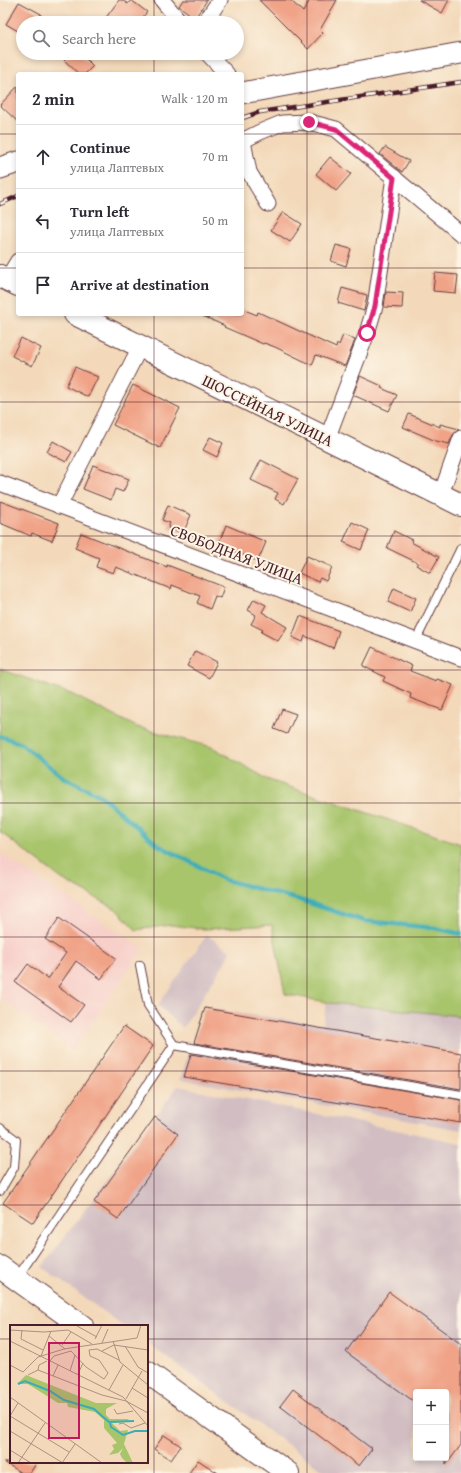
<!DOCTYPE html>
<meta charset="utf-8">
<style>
body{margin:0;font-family:"Gentium Book Plus",serif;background:#f7f7f7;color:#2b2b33}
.controls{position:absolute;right:12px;bottom:12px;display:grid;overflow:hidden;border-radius:4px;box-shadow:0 2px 6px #0003}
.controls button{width:36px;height:36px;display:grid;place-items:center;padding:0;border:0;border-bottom:1px solid #e1e1e2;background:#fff;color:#2b2b33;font:20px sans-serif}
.stop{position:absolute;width:12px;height:12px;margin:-9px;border:3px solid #db2777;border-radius:50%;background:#fff}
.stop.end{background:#db2777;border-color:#fff;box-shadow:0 1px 4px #0008}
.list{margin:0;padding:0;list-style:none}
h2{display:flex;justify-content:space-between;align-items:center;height:52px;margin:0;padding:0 16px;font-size:17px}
h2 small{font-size:13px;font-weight:400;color:#7c7c81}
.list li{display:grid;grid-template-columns:26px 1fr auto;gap:12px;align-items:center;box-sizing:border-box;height:64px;padding:0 16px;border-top:1px solid #e1e1e2}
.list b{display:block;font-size:15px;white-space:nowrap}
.list p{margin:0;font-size:13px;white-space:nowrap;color:#7c7c81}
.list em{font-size:13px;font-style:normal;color:#7c7c81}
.icon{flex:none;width:22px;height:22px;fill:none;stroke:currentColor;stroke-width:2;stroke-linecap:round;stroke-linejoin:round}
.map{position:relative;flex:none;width:461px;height:1473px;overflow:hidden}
.search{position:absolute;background:#fff;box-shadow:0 2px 6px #0003;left:16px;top:16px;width:228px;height:44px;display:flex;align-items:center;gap:10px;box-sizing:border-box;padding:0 14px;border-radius:22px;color:#7c7c81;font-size:15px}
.panel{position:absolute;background:#fff;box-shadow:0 2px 6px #0003;left:16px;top:72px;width:228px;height:244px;border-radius:4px}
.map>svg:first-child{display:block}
</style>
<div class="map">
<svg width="461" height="1473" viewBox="0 0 461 1473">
<rect width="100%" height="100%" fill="#fcf5e5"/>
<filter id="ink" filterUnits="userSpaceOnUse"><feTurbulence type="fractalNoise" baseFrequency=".025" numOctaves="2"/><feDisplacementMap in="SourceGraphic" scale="8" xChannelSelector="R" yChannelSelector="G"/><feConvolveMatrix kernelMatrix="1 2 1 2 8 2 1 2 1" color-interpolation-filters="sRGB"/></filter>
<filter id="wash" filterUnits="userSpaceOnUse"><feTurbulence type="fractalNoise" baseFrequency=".012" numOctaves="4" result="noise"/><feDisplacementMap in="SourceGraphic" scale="16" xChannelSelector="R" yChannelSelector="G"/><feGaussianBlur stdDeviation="0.9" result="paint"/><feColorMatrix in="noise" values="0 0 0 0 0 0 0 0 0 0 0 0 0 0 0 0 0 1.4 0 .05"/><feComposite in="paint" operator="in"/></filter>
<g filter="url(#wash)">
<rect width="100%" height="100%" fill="#f3d9ba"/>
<!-- built -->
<path fill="#f7d0ca" d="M0 853 143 949 73 1050 0 999Z"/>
<!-- industrial -->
<g fill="#d2bec2" fill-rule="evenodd">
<path d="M207 935 231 952 183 1028 158 1005Z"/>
<path d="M327 999 461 1012V1130L180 1079 205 1008 323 1025Z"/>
<path d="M178 1086 456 1142 461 1145V1473H327L147 1343V1326H123L42 1267ZM416 1392H446V1458H416Z"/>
</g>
<!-- green -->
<path fill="#a8c56c" stroke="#79724c" d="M0 669 71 694 137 727 212 747 269 780 461 844V1016L330 1003 285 994 272 925 204 929 171 925 136 930 116 909 62 879 0 832Z"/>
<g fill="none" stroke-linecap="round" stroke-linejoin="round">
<!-- stream -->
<path stroke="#3cadb6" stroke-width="4.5" d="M0 736 20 743 63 777 101 796 158 845 225 880 300 900 364 921 435 928 461 934"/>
</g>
<g id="blocks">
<!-- building -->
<g fill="#f0a387">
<path d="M119 0H122L128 4 131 0 147 12 138 23H102Z"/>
<path d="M183 0H207L195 18 179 6Z"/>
<path d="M259 0H290L303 12 310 0H337L320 30 323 33 308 49Z"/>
<path d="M419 0H449L442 13Z"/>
<path d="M19 2 41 14 36 23H23V34L6 24Z"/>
<path d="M71 53H80L93 66 85 74H79L64 60Z"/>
<path d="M18 86V122L0 105Z"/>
<path d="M385 147 409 161 402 172 380 154Z"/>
<path d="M330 157 351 174 336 191 316 174Z"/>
<path d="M283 212 302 224 290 242 271 230Z"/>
<path d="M336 245 351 249 346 266 331 261Z"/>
<path d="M435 273 458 275 456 293 433 291Z"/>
<path d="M342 288 367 295 364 311 338 303Z"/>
<path d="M386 292 403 293 402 308 384 307Z"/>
<path d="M242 309 257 315 258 312 336 348 337 344 339 345 343 335 355 340 345 366 316 355 312 365 275 347 264 343 263 344 224 327 225 326 198 314H242Z"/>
<path d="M21 338 41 348 32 366 12 356Z"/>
<path d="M75 367 98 377 88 397 66 386Z"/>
<path d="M360 376 382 386 381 388 397 395 389 411 353 395Z"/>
<path d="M133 385 180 408 160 448 113 425Z"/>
<path d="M409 414 440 427V424L459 429 453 435 449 444 436 441 403 427Z"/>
<path d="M210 437 223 443 217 457 203 450Z"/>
<path d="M53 441 72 452 66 462 47 452Z"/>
<path d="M261 460 298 479 284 504 275 499 278 493 251 480Z"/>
<path d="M93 465 129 479 123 492 115 489 111 500 83 489Z"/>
<path d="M0 501 59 523 52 541 32 533 31 536 0 523Z"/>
<path d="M168 505 191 515 183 533 168 528 170 523 162 520Z"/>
<path d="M352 522 369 530 361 550 343 542Z"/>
<path d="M226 525 266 542 258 561 218 545Z"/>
<path d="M394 531 412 540 411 542 439 557 430 573 416 565 418 563 387 548Z"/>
<path d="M81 533 167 567V565L224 587 220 598 215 596 210 609 197 603 200 596 172 585 171 589 116 567 113 573 96 567 99 558 75 548Z"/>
<path d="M307 556 332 567 326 581 320 578 318 582 299 573Z"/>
<path d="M394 588 416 598 410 612 388 602Z"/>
<path d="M254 599 266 605 262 612 287 627 278 641 261 632 263 630 251 624 256 615 248 610Z"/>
<path d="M300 616 339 631 333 648 305 636 303 642 292 637Z"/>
<path d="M372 647 412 666 410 671 436 681 437 679 453 685 442 710 410 698 411 694 383 681 385 677 363 666Z"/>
<path d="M195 651 217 662 209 678 187 666Z"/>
<path d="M282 709 296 714 287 734 274 729Z"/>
<path d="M59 918 116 958 101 979 76 961 58 987 84 1005 71 1022 15 982 28 964 48 979 66 953 45 939Z"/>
<path d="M205 1008 461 1053V1089L194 1043Z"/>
<path d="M124 1026 153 1046 33 1223 3 1203Z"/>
<path d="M191 1054 461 1100V1123L184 1077Z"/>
<path d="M155 1117 178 1134 118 1219 94 1202Z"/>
<path d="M389 1292 461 1344V1445L446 1465V1392H416V1403L346 1352Z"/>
<path d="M293 1389 372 1449 359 1466 280 1406Z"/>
<path d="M164 1435 181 1446 171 1460 154 1449Z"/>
<path d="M198 1460 218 1473H189Z"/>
<path d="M4 1462H37L30 1473H21Z"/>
</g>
</g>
</g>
<g filter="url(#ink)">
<use href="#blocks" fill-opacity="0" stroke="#633b40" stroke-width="1"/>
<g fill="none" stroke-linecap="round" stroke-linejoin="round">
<defs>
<g id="lane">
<path d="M416 640 461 548"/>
<path d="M140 965 148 1005 174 1045"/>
<path d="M0 1128 16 1140 14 1167 0 1191"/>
<path d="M17 1278 174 1045 461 1095"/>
</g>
<g id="street">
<path d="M162 0 181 23"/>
<path d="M204 23 220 0"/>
<path d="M207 53 227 74"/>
<path d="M242 141 260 132 282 123 309 122 336 129 461 234"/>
<path d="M243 141 249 172 268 204"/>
<path d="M7 279 18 261"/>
<path d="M327 439 367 333 375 306 394 177"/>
<path d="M0 483 461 658"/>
<path d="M441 494 461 438"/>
<path d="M59 506 140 347"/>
</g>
<g id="secondary">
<path d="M242 93 461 53"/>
<path d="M0 168 18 162"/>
</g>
<g id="primary">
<path d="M0 276 18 285"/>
<path d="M75 314 461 505"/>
<path d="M0 1267 82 1326"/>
<path d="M147 1372 288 1473"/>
</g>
</defs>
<!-- lane casing -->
<use href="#lane" stroke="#633b40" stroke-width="10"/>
<!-- street casing -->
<use href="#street" stroke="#633b40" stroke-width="17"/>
<!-- secondary casing -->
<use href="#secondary" stroke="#633b40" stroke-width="23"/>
<!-- primary casing -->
<use href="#primary" stroke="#633b40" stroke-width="24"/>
<!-- lane -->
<use href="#lane" stroke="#fff" stroke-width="8"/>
<!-- street -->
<use href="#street" stroke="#fff" stroke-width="15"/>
<!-- secondary -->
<use href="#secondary" stroke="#fff" stroke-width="21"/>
<!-- primary -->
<use href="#primary" stroke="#fff" stroke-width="22"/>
<defs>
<g id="rail">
<path d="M242 118 260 112 461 82"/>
<path d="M0 204 18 196"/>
</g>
</defs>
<!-- rail casing -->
<use href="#rail" stroke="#4a1f2b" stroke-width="4.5"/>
<!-- rail -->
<use href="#rail" stroke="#fcf5e5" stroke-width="3" stroke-dasharray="9" stroke-linecap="butt"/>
</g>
</g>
<g fill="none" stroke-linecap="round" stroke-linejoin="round" filter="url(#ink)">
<!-- route -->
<path stroke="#db2777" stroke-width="5" d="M309 122 336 129 394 178 375 306 367 333"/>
</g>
<!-- grid -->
<path fill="none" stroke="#4a1f2b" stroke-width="1" stroke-opacity="0.55" d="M154 0V23M307 0V1473M154 53V74M0 134H18M242 134H461M0 268H18M242 268H461M154 314V1473M0 402H461M0 536H461M0 670H461M0 803H461M0 937H461M0 1071H461M0 1205H461M0 1339H11M147 1339H461"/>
<g text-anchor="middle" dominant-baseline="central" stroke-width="4" stroke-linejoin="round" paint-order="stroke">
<!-- street labels -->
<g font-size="16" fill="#4a1f2b" stroke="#fcf5e5">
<text transform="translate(268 410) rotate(26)">ШОССЕЙНАЯ УЛИЦА</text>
<text transform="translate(237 554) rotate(21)">СВОБОДНАЯ УЛИЦА</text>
</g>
</g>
<!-- overview -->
<g transform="translate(10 1325)">
<rect width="138" height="138" fill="#f3d9ba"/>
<path d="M16 50 86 78H107L96 84V90L100 94H119L116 97 102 98 110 106 118 105 114 119 123 138H117L112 133 110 129 113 123 108 128 99 130 104 124 102 120 107 118 94 103V95L85 87 58 82 57 78H48L18 59H7Z" fill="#a8c56c"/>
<path fill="none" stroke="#3cadb6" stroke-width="2" d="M8 59 15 56 40 66 54 75 84 84 99 97 124 96M100 98 101 102 113 110 125 106H138"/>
<path fill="none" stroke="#af8f81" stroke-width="1" d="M67 1 87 12M0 5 34 7 58 5 82 19M12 5 11 14 33 25M39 11 55 24M85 14 92 0M0 16 113 72 138 101M103 16 110 37 138 60M92 18 98 4M52 20 61 7M115 21 128 42 138 48M92 26 104 20 138 25M31 31 41 6M40 36 44 31 61 26 76 42 94 54 98 48 89 35 80 31 79 25 87 24 109 35M0 40 13 47 28 32 54 24 127 13 131 0M28 45 29 40 37 36M60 46 65 30M68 49 73 38M18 50 28 45 92 70 116 76 138 88M43 51 48 40M122 63 138 73M99 65 113 40M0 72 92 138M116 74 132 46M104 84 107 89 123 86M0 91 59 127M0 91 8 78M109 99 113 98 121 103 135 98M0 106 53 138M0 125 21 138M8 138 35 98M52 138 65 119"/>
<path fill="#c2185b" fill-opacity="0.15" stroke="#c2185b" stroke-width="2" d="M39 18H69V113H39Z"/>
<rect width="138" height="138" fill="none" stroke="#4a1f2b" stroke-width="2"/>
</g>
</svg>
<div class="controls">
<button>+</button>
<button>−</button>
</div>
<div class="stop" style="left:367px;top:333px"></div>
<div class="stop end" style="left:309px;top:122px"></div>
<div class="search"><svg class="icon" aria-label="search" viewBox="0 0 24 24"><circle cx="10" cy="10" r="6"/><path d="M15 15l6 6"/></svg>Search here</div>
<section class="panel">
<h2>2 min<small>Walk · 120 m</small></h2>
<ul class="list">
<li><svg class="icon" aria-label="ahead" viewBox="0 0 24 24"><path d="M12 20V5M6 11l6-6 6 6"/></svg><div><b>Continue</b><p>улица Лаптевых</p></div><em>70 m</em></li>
<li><svg class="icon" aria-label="left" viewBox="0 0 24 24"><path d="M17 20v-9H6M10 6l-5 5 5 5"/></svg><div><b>Turn left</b><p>улица Лаптевых</p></div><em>50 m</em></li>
<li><svg class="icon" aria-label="arrive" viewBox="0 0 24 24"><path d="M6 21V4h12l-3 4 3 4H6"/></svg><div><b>Arrive at destination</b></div></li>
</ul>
</section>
</div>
